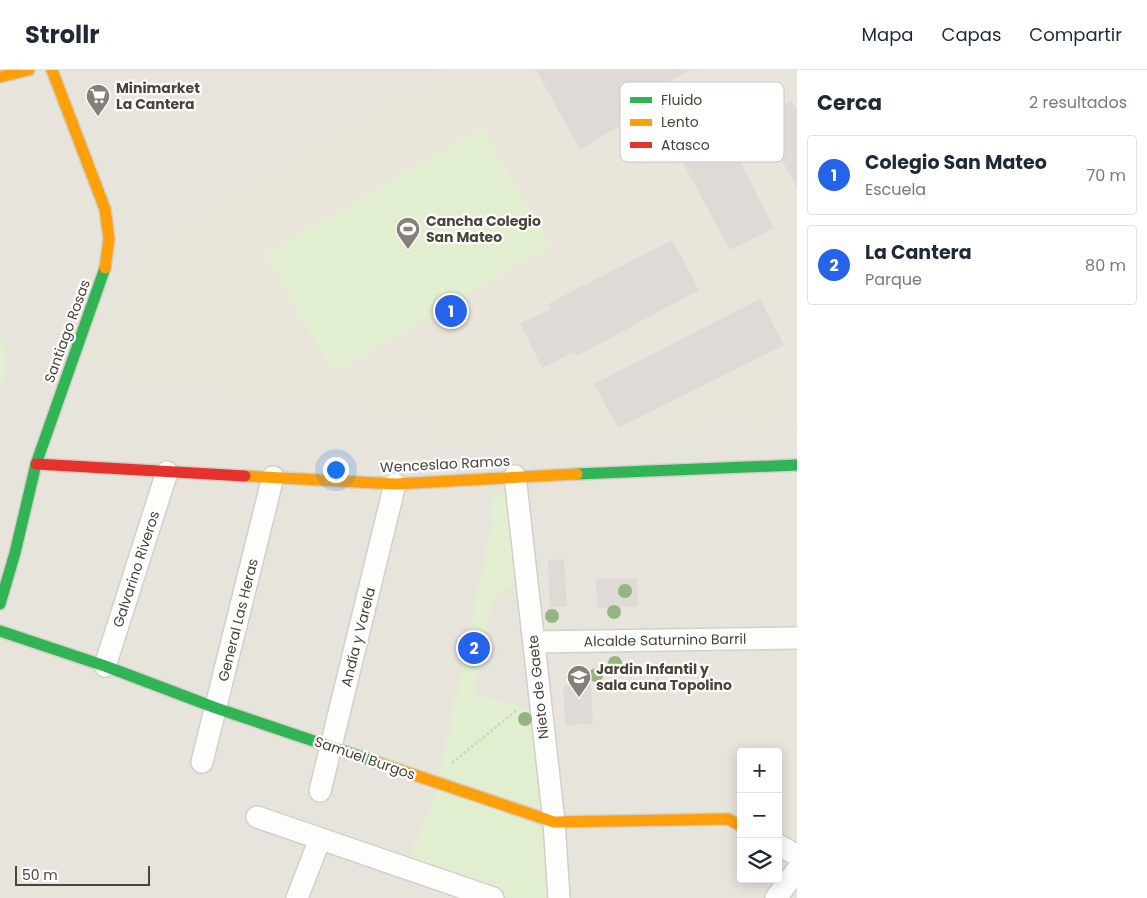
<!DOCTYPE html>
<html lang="es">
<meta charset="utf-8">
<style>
body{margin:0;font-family:Poppins,sans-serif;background:#f6f6f7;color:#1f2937}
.controls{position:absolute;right:15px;bottom:15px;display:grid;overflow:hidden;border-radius:5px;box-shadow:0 2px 12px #0003}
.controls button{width:45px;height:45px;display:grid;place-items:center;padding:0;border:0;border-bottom:1px solid #e0e1e3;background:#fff;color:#1f2937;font:25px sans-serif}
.scale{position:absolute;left:15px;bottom:12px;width:135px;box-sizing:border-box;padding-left:5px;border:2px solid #4b4439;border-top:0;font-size:14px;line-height:18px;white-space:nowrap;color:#4b4439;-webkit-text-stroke:4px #fff;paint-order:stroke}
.you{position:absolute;left:335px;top:399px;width:18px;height:18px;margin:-12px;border:4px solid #fff;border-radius:50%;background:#1a73e8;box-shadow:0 0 0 8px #1a73e833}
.badge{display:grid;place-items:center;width:32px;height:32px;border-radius:50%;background:#2563eb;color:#fff;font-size:16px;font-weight:700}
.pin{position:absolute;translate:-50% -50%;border:2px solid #fff;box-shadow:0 1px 5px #0006}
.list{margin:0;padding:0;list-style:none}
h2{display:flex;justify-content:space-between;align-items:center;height:65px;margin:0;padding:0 20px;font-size:21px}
h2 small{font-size:16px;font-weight:400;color:#747a83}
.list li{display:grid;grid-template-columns:32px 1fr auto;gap:15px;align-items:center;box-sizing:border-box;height:80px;margin:0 10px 10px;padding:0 10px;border:1px solid #e0e1e3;border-radius:5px}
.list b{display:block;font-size:19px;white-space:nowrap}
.list p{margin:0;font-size:16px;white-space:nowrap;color:#747a83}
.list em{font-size:16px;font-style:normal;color:#747a83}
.icon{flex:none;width:28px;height:28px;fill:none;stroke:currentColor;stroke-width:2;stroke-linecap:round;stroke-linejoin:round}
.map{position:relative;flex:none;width:797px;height:828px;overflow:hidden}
header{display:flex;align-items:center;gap:30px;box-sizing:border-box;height:70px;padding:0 25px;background:#fff;border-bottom:1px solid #e0e1e3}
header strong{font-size:24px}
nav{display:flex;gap:28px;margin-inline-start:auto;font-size:18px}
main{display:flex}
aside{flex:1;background:#fff}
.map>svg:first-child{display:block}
</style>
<header>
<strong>Strollr</strong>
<nav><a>Mapa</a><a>Capas</a><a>Compartir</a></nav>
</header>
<main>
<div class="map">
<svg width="797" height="828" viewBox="0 0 797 828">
<rect width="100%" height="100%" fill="#f4f2ee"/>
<!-- residential -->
<path fill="#e7e4dc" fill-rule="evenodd" d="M0 0H797V828H0ZM741 682H778V809H741Z"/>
<!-- education -->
<g fill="#eae5da">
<path d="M444 0H797V354L742 356 734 341 673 365 580 361 425 378V345L219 324 142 311 83 298 129 185Z"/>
<path d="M601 600 605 654 559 656 554 602Z"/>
</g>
<!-- green -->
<g fill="#e1eecf">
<path d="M482 58 551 176 334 302 265 184Z"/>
<path d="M5 268 4 309 0 315V271Z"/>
<path d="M492 424H503L507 430 517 510 492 531 474 624 534 641 545 732 538 742 439 707 491 457Z"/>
<path d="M437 719 549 755 551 828H507L408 793Z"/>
</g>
<!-- building -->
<g fill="#dedbd6">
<path d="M536 0H691L662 15 669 28 580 79Z"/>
<path d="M791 31 797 41V118L759 48Z"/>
<path d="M728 68 774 158 730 180 683 93Z"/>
<path d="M672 170 699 220 577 286 574 282 542 298 520 253 551 239 548 234Z"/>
<path d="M760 229 784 275 618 358 594 314Z"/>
<path d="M564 489 567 536 550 537 548 490Z"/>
<path d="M637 508 638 536 597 538 596 509Z"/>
<path d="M591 614 593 654 565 655 563 616Z"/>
</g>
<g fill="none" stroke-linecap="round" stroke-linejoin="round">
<defs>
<g id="street">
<path d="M515 406 554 752 559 828"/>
<path d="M534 572 797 568"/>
<path d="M105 596 167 402"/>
<path d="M202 692 273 407"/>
<path d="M320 721 395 414"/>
<path d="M257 747 493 828"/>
<path d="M778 775 797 785"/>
<path d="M297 828 320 769"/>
<path d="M776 828 797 800"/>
</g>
<g id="fast">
<path d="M577 404 797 395"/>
<path d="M0 534 15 483 36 394 105 198"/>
<path d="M0 561 105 596 216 638 379 693"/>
</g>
<g id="slow">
<path d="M52 0 105 139 109 169 105 198"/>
<path d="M0 7 29 0"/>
<path d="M245 406 395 414 577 404"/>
<path d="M379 693 554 752 728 749 741 756"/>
</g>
<path id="jam" d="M36 394 245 406"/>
</defs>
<!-- street casing -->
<use href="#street" stroke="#d2d0cb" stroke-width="24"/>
<!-- fast casing -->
<use href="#fast" stroke="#d3cfc5" stroke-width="14"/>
<!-- slow casing -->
<use href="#slow" stroke="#d3cfc5" stroke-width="14"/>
<!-- jam casing -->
<use href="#jam" stroke="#d3cfc5" stroke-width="14"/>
<!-- path -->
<path stroke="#d3d2cc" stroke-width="3" stroke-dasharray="2.5 2.5" stroke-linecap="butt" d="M452 693 517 640"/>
<!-- street -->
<use href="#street" stroke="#fdfdfc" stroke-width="21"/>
<!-- fast -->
<use href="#fast" stroke="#30b455" stroke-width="11"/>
<!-- slow -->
<use href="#slow" stroke="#ff9f0a" stroke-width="11"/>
<!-- jam -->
<use href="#jam" stroke="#e5322d" stroke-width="11"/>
</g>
<!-- trees -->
<g fill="#96b382">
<circle cx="625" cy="521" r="7"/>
<circle cx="614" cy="542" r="7"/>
<circle cx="552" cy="546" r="7"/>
<circle cx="615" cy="593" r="7"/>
<circle cx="596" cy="605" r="7"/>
<circle cx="525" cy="649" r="7"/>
</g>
<!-- icons -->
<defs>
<symbol id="supermarket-pin" viewBox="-11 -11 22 30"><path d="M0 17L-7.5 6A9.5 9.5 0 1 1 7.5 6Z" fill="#868178" stroke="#fff"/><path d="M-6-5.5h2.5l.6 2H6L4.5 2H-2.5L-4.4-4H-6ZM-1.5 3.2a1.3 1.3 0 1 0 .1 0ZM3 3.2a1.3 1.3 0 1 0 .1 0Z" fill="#fff"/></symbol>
<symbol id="stadium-pin" viewBox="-11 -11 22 30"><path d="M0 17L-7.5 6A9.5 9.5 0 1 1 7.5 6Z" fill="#868178" stroke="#fff"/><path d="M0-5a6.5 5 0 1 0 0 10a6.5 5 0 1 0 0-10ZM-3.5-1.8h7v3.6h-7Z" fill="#fff"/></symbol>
<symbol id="school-pin" viewBox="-11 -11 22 30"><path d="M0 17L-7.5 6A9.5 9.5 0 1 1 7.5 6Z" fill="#868178" stroke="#fff"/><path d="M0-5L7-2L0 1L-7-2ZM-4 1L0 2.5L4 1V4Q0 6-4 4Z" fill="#fff"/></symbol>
</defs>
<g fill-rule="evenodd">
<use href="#supermarket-pin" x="84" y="12" width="28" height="38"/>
<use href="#stadium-pin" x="394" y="145" width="28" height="38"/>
<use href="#school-pin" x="565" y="593" width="28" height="38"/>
</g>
<g text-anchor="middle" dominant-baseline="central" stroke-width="4.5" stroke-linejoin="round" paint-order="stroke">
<!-- poi labels -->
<g font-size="14" font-weight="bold" fill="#4b4439" stroke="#fff" text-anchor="start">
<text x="116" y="18">Minimarket<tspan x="116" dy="16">La Cantera</tspan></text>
<text x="426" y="151">Cancha Colegio<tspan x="426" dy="16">San Mateo</tspan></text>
<text x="596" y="599">Jardin Infantil y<tspan x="596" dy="16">sala cuna Topolino</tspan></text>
</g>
<!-- street labels -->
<g font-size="14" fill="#4b4439" stroke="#fff">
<text transform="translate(67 261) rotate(-70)">Santiago Rosas</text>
<text transform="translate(445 394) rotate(-3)">Wenceslao Ramos</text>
<text transform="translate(136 499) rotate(-72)">Galvarino Riveros</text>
<text transform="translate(238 550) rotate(-76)">General Las Heras</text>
<text transform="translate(358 567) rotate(-76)">Andía y Varela</text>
<text transform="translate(665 570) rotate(-1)">Alcalde Saturnino Barril</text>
<text transform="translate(538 617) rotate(-96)">Nieto de Gaete</text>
<text transform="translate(365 688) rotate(19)">Samuel Burgos</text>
</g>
</g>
<!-- legend -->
<rect x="620" y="12" width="164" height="80" rx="8" fill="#fff" stroke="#c9c7c4" stroke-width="1"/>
<rect x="630" y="27" width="22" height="6" fill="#30b455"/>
<rect x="630" y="49" width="22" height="7" fill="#ff9f0a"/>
<rect x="630" y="72" width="22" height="6" fill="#e5322d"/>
<g font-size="14" fill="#4b4439">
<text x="661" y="35">Fluido</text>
<text x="661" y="57">Lento</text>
<text x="661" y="80">Atasco</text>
</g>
</svg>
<div class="controls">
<button>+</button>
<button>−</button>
<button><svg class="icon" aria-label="layers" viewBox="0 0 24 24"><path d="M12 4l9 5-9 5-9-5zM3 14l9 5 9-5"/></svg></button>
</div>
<div class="scale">50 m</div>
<div class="you"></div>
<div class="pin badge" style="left:451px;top:241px">1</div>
<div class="pin badge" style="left:474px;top:578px">2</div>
</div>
<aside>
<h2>Cerca<small>2 resultados</small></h2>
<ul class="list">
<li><span class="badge">1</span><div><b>Colegio San Mateo</b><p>Escuela</p></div><em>70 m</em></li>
<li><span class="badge">2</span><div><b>La Cantera</b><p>Parque</p></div><em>80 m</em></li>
</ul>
</aside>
</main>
